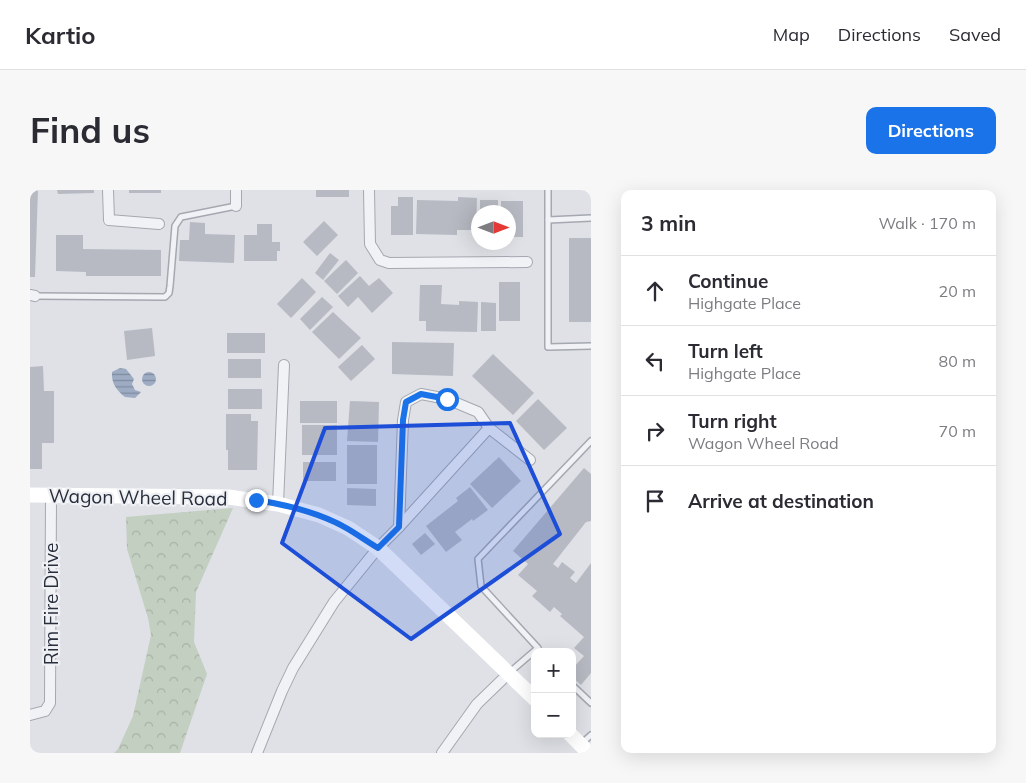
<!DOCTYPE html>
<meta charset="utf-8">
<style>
body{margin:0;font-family:Mulish,sans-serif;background:#f7f7f7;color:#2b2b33}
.controls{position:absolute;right:15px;bottom:15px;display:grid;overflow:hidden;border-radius:10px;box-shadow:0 5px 20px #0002}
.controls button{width:45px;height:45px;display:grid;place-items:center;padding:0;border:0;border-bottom:1px solid #e1e1e2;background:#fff;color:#2b2b33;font:25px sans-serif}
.compass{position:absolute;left:441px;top:15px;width:45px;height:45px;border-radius:50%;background:#fff;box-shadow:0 5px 20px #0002;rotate:90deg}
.stop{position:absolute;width:15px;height:15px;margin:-11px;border:4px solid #1a73e8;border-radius:50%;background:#fff}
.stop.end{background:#1a73e8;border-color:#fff;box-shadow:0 1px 5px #0008}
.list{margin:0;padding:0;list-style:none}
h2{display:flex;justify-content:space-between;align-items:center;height:65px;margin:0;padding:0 20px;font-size:21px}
h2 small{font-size:16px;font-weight:400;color:#7c7c81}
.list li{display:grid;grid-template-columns:32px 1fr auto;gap:15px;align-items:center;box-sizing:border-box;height:70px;padding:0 20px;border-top:1px solid #e1e1e2}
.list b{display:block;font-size:19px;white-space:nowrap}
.list p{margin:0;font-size:16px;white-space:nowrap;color:#7c7c81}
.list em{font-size:16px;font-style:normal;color:#7c7c81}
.icon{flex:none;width:28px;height:28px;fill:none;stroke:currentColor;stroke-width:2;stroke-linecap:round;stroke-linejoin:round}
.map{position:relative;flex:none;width:561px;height:563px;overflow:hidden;border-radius:10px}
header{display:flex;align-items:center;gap:30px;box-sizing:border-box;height:70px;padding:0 25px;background:#fff;border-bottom:1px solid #e1e1e2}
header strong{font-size:24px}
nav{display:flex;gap:28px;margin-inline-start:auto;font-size:18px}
.intro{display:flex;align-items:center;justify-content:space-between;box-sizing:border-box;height:120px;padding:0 30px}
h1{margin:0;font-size:35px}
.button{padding:12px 22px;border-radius:10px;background:#1a73e8;color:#fff;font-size:18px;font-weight:700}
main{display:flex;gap:30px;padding:0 30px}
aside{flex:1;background:#fff;border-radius:10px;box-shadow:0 5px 20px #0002}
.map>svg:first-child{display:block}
</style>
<header>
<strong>Kartio</strong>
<nav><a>Map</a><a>Directions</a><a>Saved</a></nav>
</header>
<div class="intro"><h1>Find us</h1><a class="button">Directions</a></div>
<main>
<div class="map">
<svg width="561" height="563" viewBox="0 0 561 563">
<defs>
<pattern id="forest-crowns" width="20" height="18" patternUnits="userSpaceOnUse" patternTransform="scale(1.25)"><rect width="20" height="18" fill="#c3cfc1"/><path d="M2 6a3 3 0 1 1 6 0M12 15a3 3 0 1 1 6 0" fill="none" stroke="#a8b2a7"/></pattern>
<pattern id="water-rules" width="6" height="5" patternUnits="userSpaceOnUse" patternTransform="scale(1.25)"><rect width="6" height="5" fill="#9dabc3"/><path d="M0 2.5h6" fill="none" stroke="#808ca0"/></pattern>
</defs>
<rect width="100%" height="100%" fill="#dfe1e6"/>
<!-- forest -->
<path fill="url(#forest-crowns)" d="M203 318 166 402 164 452 177 484 150 563H84L88 559 103 526 121 445 118 428 97 359 96 327Z"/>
<!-- water -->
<g fill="url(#water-rules)">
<path d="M90 178 96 179 104 189 102 194 105 200 111 202 105 208 95 207C87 201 81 193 82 182Z"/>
<circle cx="119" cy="189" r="7"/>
</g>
<!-- building -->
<g fill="#b7bac2">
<path d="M0 0H8L5 87H0Z"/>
<path d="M27 0H64V3L28 4Z"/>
<rect x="99" y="0" width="32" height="3"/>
<rect x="286" y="0" width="33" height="7"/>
<path d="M368 7H383V45H361V16H368Z"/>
<path d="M428 7 447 8 446 40H427V45L386 44 387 10 428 11Z"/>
<rect x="450" y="10" width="18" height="12"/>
<path d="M471 11H493V47H478V22H471Z"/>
<path d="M294 31 308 45 287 66 273 52Z"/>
<path d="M160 32 175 33V44L205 45 204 73 149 71 150 50H159Z"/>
<path d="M227 34H242V52H250V61H247V71H214V45H227Z"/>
<path d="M26 45H53V59L131 60V86H56V82L26 81Z"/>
<rect x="539" y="48" width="22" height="84"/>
<path d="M300 63 309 70 293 90 285 83Z"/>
<path d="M316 70 328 83 307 104 294 91Z"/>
<path d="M330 86 339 96 349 88 363 103 342 123 328 107 318 117 308 106Z"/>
<path d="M272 88 286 102 261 128 247 114Z"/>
<rect x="469" y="92" width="21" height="39"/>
<path d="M390 95H412L411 114 429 115V111L448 112 447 142 396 141V131H389Z"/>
<path d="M292 107 303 117 280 140 270 129Z"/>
<path d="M451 112 466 113V141H451Z"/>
<path d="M303 122 331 148 309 169 282 142Z"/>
<path d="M122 138 125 166 97 170 94 141Z"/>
<rect x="197" y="143" width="38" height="20"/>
<path d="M362 152 424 153 423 186 362 184Z"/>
<path d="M332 155 345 169 321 191 308 177Z"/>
<path d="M463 164 504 203 483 225 442 186Z"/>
<rect x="198" y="169" width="33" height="19"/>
<path d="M13 176 14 201H24V253H12V279H0V177Z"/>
<rect x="198" y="199" width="34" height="20"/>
<path d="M508 209 537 238 514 260 486 231Z"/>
<rect x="270" y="211" width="37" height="22"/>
<path d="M320 211 349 212 348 252 317 251Z"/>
<path d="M196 224H221V231H228L227 280H198V260H196Z"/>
<rect x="272" y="235" width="35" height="30"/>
<rect x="317" y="255" width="30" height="39"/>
<path d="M469 267 491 291 462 318 440 294Z"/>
<rect x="273" y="272" width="33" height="19"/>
<path d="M554 278 561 284V331L556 332 523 374 528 378 532 372 545 382 540 388 546 393 561 373V483L551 495 542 487V479L554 466 544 458 554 447 530 426 532 424 524 417 520 422 502 406 507 401 488 385 498 374 483 361Z"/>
<path d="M440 297 458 320 443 331 442 329 425 342 432 350 416 362 396 336 428 311 426 308Z"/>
<path d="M317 298 346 299V316L317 315Z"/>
<path d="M395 343 405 354 391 365 382 354Z"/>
</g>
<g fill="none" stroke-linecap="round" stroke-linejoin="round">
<defs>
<g id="lane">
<path d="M518 0V157L561 156"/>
<path d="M518 30 561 28"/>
<path d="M5 106 135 107 139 103 140 96 145 36 151 27 206 16"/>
<path d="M480 482 508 458 451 396 448 369 561 251"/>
<path d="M542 495 561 513"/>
<path d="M552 553 561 545"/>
</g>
<g id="street">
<path d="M78 0 79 30 129 34"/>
<path d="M206 0V16"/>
<path d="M339 0 340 54 350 70 359 73 497 72"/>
<path d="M0 105 5 106"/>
<path d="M248 314 254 175"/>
<path d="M369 337 373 230 376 212 391 204 417 209 448 222 459 238 500 270"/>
<path d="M0 525 15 521 20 513 21 306"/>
<path d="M227 563 252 501 263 478 304 412 348 358 369 337 459 238"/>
<path d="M412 563 447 514 479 483"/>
</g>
</defs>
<!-- lane casing -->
<use href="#lane" stroke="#a5a8b0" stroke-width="8"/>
<!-- street casing -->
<use href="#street" stroke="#a5a8b0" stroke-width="12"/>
<!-- lane -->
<use href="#lane" stroke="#f1f2f5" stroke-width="5"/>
<!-- street -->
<use href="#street" stroke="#f1f2f5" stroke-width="10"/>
<!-- secondary -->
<g stroke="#fff" stroke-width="15">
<path d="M0 305 199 307 226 311 248 314 289 325 318 338 348 358 505 509"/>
<path d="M540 544 559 563"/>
</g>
</g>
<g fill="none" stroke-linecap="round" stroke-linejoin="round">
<!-- route -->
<path stroke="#1a73e8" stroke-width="6" d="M226 310C258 315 291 323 318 339 328 345 338 352 348 358L369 337 373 230 376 212 391 204 417 209"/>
</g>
<!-- marked area -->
<path fill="#1d4ed8" fill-opacity="0.2" stroke="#1d4ed8" stroke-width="4" stroke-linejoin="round" d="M480 233 530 344 381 449 252 353 295 238Z"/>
<g text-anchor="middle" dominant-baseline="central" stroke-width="4.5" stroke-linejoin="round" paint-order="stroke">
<!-- street labels -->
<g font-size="19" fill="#292e3c" stroke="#eef0f4">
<text transform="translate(108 307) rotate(1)">Wagon Wheel Road</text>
<text transform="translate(21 414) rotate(-90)">Rim Fire Drive</text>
</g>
</g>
</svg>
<div class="controls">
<button>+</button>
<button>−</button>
</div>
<svg class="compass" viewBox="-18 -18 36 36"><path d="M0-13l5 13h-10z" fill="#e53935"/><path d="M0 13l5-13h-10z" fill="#7c7c81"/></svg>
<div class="stop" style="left:417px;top:209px"></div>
<div class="stop end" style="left:226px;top:310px"></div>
</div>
<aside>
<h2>3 min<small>Walk · 170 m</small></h2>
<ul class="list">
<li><svg class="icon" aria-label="ahead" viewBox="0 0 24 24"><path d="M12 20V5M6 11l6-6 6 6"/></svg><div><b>Continue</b><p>Highgate Place</p></div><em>20 m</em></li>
<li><svg class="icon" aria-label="left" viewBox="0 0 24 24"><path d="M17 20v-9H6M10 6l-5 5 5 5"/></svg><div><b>Turn left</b><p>Highgate Place</p></div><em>80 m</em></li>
<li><svg class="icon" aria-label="right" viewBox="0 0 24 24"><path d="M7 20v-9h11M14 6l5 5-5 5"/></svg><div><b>Turn right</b><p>Wagon Wheel Road</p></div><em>70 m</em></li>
<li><svg class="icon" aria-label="arrive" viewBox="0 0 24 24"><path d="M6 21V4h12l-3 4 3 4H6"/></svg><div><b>Arrive at destination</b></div></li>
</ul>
</aside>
</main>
